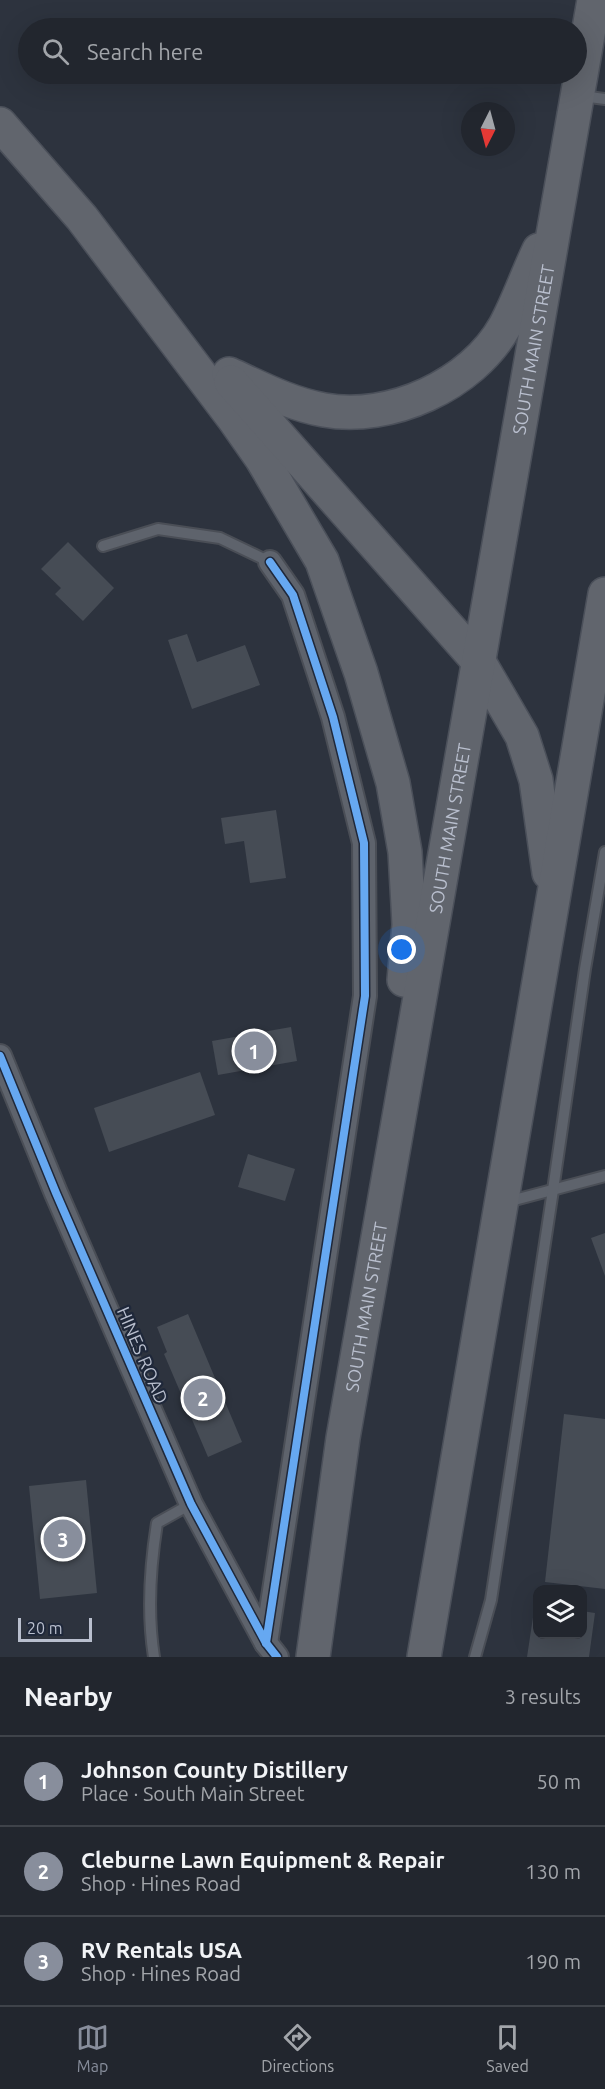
<!DOCTYPE html>
<meta charset="utf-8">
<style>
body{margin:0;font-family:Ubuntu,sans-serif;background:#2e323a;color:#f1f3f6}
.controls{position:absolute;right:18px;bottom:18px;display:grid;overflow:hidden;border-radius:12px;box-shadow:0 6px 24px #0002}
.controls button{width:54px;height:54px;display:grid;place-items:center;padding:0;border:0;border-bottom:2px solid #3f434a;background:#22262e;color:#f1f3f6;font:30px sans-serif}
.compass{position:absolute;left:461px;top:102px;width:54px;height:54px;border-radius:50%;background:#22262e;box-shadow:0 6px 24px #0002;rotate:186deg}
.scale{position:absolute;left:18px;bottom:15px;width:74px;box-sizing:border-box;padding-left:6px;border:3px solid #b9bfce;border-top:0;font-size:16px;line-height:21px;white-space:nowrap;color:#b9bfce;-webkit-text-stroke:4px #1f283a;paint-order:stroke}
.you{position:absolute;left:402px;top:950px;width:21px;height:21px;margin:-15px;border:4px solid #fff;border-radius:50%;background:#1a73e8;box-shadow:0 0 0 9px #1a73e833}
.badge{display:grid;place-items:center;width:39px;height:39px;border-radius:50%;background:#888e9c;color:#fff;font-size:20px;font-weight:700}
.pin{position:absolute;translate:-50% -50%;border:3px solid #fff;box-shadow:0 2px 6px #0006}
.list{margin:0;padding:0;list-style:none}
h2{display:flex;justify-content:space-between;align-items:center;height:78px;margin:0;padding:0 24px;font-size:26px}
h2 small{font-size:20px;font-weight:400;color:#a2a5aa}
.list li{display:grid;grid-template-columns:39px 1fr auto;gap:18px;align-items:center;box-sizing:border-box;height:90px;padding:0 24px;border-top:2px solid #3f434a}
.list b{display:block;font-size:22px;white-space:nowrap}
.list p{margin:0;font-size:20px;white-space:nowrap;color:#a2a5aa}
.list em{font-size:20px;font-style:normal;color:#a2a5aa}
.icon{flex:none;width:33px;height:33px;fill:none;stroke:currentColor;stroke-width:2;stroke-linecap:round;stroke-linejoin:round}
.map{position:relative;flex:none;width:605px;height:1657px;overflow:hidden}
.search{position:absolute;background:#22262e;box-shadow:0 6px 24px #0002;left:18px;right:18px;top:18px;height:66px;display:flex;align-items:center;gap:15px;box-sizing:border-box;padding:0 21px;border-radius:33px;color:#a2a5aa;font-size:22px}
.sheet{height:348px;background:#22262e}
nav{display:flex;justify-content:space-around;align-items:center;box-sizing:border-box;height:84px;border-top:2px solid #3f434a;background:#22262e;font-size:16px;color:#a2a5aa}
nav a{display:grid;justify-items:center;gap:3px}
nav .on{color:#888e9c}
.map>svg:first-child{display:block}
</style>
<div class="map">
<svg width="605" height="1657" viewBox="0 0 605 1657">
<rect width="100%" height="100%" fill="#2d333e"/>
<!-- building -->
<g fill="#464c55">
<path d="M68 542 114 588 83 621 55 594 61 588 41 569Z"/>
<path d="M187 634 197 662 245 645 260 685 192 709 168 640Z"/>
<path d="M276 810 286 878 250 883 244 841 225 844 221 818Z"/>
<path d="M291 1027 297 1061 218 1075 212 1041Z"/>
<path d="M200 1072 215 1115 109 1152 94 1108Z"/>
<path d="M248 1154 295 1169 285 1201 238 1187Z"/>
<path d="M605 1233V1276L591 1238Z"/>
<path d="M188 1314 242 1442 208 1457 164 1354 167 1352 157 1327Z"/>
<path d="M564 1414 605 1419V1589L545 1582Z"/>
<path d="M86 1480 97 1593 40 1599 29 1486Z"/>
<path d="M535 1604 538 1605V1634H582V1611L595 1613 589 1657H527Z"/>
</g>
<g fill="none" stroke-linecap="round" stroke-linejoin="round">
<defs>
<g id="service">
<path d="M582 96 605 99"/>
<path d="M103 546 158 529 220 538 270 562"/>
<path d="M507 1202 605 1176"/>
<path d="M154 1657C147 1613 150 1567 157 1523L191 1504"/>
<path d="M475 1657 491 1600 553 1190 585 969 605 852"/>
</g>
<g id="minor">
<path d="M0 1056 56 1193 191 1504 266 1643 277 1657"/>
<path d="M266 1643 365 996 364 843 333 717 293 595 270 562"/>
</g>
<g id="primary">
<path d="M0 124 82 218 234 419 262 459 322 561 361 673 393 783 405 852 408 905 409 925 404 980"/>
<path d="M229 374C260 388 290 404 324 410 390 422 472 385 505 326 518 302 527 275 539 250"/>
<path d="M231 382 479 662 522 736 536 780 549 873"/>
<path id="s1" d="M313 1657 343 1438 594 0"/>
<path d="M424 1657 605 594"/>
</g>
</defs>
<!-- service casing -->
<use href="#service" stroke="#4a4e56" stroke-width="14"/>
<!-- minor casing -->
<use href="#minor" stroke="#4a4e56" stroke-width="26"/>
<!-- primary casing -->
<use href="#primary" stroke="#4b505a" stroke-width="36"/>
<!-- service -->
<use href="#service" stroke="#5e636c" stroke-width="10"/>
<!-- minor -->
<use href="#minor" stroke="#5e636c" stroke-width="22"/>
<!-- primary -->
<use href="#primary" stroke="#61656d" stroke-width="33"/>
<defs>
<g id="cycleway">
<path d="M0 1056 56 1193 191 1504 266 1643 277 1657"/>
<path d="M266 1643 365 996 364 843 333 717 293 595 270 562"/>
</g>
</defs>
<!-- cycleway casing -->
<use href="#cycleway" stroke="#1f283a" stroke-width="11"/>
<!-- cycleway -->
<use href="#cycleway" stroke="#66a8f1" stroke-width="8"/>
</g>
<g text-anchor="middle" dominant-baseline="central" stroke-width="4.5" stroke-linejoin="round" paint-order="stroke">
<!-- street labels -->
<g font-size="18" fill="#b9bfce" stroke="#1f283a">
<text stroke="none"><textPath href="#s1" startOffset="1326">SOUTH MAIN STREET</textPath></text>
<text stroke="none"><textPath href="#s1" startOffset="840">SOUTH MAIN STREET</textPath></text>
<text stroke="none"><textPath href="#s1" startOffset="354">SOUTH MAIN STREET</textPath></text>
<text transform="translate(143 1355) rotate(67)">HINES ROAD</text>
</g>
</g>
</svg>
<div class="controls">
<button><svg class="icon" aria-label="layers" viewBox="0 0 24 24"><path d="M12 4l9 5-9 5-9-5zM3 14l9 5 9-5"/></svg></button>
</div>
<svg class="compass" viewBox="-18 -18 36 36"><path d="M0-13l5 13h-10z" fill="#e53935"/><path d="M0 13l5-13h-10z" fill="#a2a5aa"/></svg>
<div class="scale">20 m</div>
<div class="you"></div>
<div class="pin badge" style="left:254px;top:1051px">1</div>
<div class="pin badge" style="left:203px;top:1398px">2</div>
<div class="pin badge" style="left:63px;top:1539px">3</div>
<div class="search"><svg class="icon" aria-label="search" viewBox="0 0 24 24"><circle cx="10" cy="10" r="6"/><path d="M15 15l6 6"/></svg>Search here</div>
</div>
<section class="sheet">
<h2>Nearby<small>3 results</small></h2>
<ul class="list">
<li><span class="badge">1</span><div><b>Johnson County Distillery</b><p>Place · South Main Street</p></div><em>50 m</em></li>
<li><span class="badge">2</span><div><b>Cleburne Lawn Equipment &amp; Repair</b><p>Shop · Hines Road</p></div><em>130 m</em></li>
<li><span class="badge">3</span><div><b>RV Rentals USA</b><p>Shop · Hines Road</p></div><em>190 m</em></li>
</ul>
</section>
<nav>
<a class="on"><svg class="icon" aria-label="map" viewBox="0 0 24 24"><path d="M3 6l6-2 6 2 6-2v14l-6 2-6-2-6 2zM9 4v14M15 6v14"/></svg>Map</a>
<a><svg class="icon" aria-label="directions" viewBox="0 0 24 24"><path d="M12 3l9 9-9 9-9-9zM9 14v-3h6M13 9l2 2-2 2"/></svg>Directions</a>
<a><svg class="icon" aria-label="saved" viewBox="0 0 24 24"><path d="M7 4h10v16l-5-4-5 4z"/></svg>Saved</a>
</nav>
